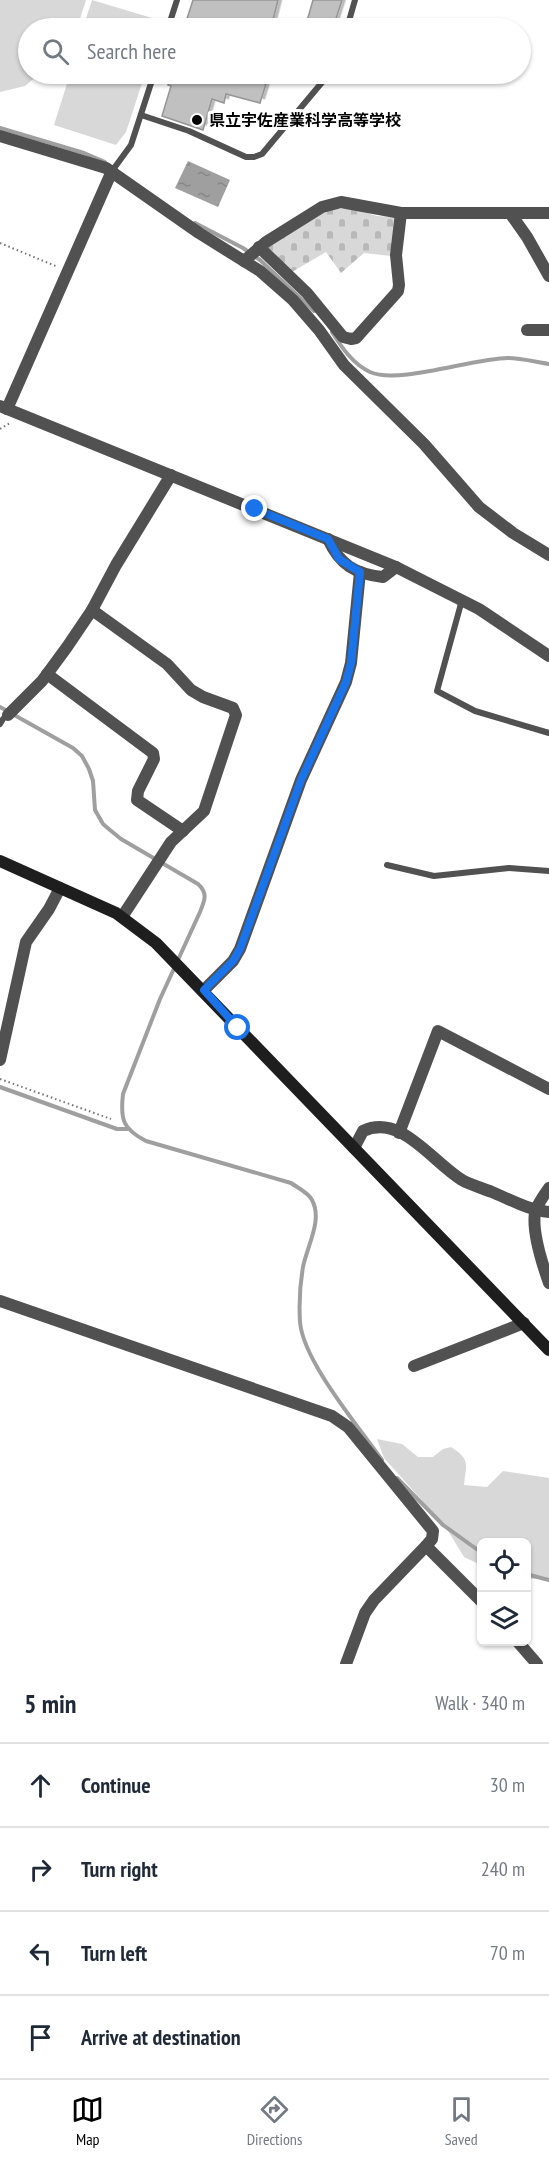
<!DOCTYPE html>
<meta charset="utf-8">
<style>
body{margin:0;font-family:"PT Sans Narrow","Noto Sans JP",sans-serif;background:#f2f2f3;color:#1f2937}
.controls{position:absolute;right:18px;bottom:18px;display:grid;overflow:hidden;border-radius:9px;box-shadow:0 2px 4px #0004}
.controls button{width:54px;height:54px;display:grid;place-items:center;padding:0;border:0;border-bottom:2px solid #e0e1e3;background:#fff;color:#1f2937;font:30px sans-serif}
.stop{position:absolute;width:18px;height:18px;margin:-14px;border:4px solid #1a73e8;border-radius:50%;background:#fff}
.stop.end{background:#1a73e8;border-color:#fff;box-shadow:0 2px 6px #0008}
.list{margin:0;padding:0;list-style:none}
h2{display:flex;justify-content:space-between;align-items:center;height:78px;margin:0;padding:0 24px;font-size:26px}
h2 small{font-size:20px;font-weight:400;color:#747a83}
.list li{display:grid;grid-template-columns:39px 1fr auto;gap:18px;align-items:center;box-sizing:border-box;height:84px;padding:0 24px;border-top:2px solid #e0e1e3}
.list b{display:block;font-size:22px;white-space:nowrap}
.list em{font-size:20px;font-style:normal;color:#747a83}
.icon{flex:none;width:33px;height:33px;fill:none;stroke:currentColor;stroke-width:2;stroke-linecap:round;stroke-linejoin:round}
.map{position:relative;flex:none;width:549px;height:1664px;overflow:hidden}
.search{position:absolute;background:#fff;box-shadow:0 2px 4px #0004;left:18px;right:18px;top:18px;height:66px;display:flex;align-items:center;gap:15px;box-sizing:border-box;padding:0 21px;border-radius:33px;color:#747a83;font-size:22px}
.sheet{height:414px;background:#fff}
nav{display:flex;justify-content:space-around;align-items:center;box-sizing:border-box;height:84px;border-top:2px solid #e0e1e3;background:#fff;font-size:16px;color:#747a83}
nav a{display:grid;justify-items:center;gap:3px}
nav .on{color:#000}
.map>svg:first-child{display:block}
</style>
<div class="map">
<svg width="549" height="1664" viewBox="0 0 549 1664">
<defs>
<pattern id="cemetery-stones" width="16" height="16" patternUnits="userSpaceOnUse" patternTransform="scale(1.5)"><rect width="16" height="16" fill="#d8d8d8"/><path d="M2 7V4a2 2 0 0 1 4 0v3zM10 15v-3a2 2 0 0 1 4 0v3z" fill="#b8b8b8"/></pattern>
<pattern id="water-ripples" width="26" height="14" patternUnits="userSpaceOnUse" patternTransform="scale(1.5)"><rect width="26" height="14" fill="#9f9f9f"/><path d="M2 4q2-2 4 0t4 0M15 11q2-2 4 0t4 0" fill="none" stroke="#878787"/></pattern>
<filter id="shadow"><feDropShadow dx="4.5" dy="-4.5" stdDeviation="0" flood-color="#0004"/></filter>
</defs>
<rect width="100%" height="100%" fill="#fff"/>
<!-- green -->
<g fill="#d8d8d8">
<path d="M0 0H86L77 28H28V74H39L25 86 0 92Z"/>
<path d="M92 0 162 21 160 28H83Z"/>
<path d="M70 74H145L126 132 116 145 54 125Z"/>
<path d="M377 1439 402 1444 418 1457H433L443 1449 451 1447C471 1460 466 1464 464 1485L487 1487 503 1471 549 1478V1578L527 1579 526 1542H482L481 1565 464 1557 445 1526 384 1458Z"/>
</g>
<!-- cemetery -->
<path fill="url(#cemetery-stones)" d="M352 208 377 216 395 217 391 256 364 253 341 273 326 252 292 272 269 249V242L324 212 333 209Z"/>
<!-- water -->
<path fill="url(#water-ripples)" d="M188 161 230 180 218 207 175 188Z"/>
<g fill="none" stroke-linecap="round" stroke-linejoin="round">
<!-- stream -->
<g stroke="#9f9f9f" stroke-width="4">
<path d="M0 128 84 153 105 162"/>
<path d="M195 223 243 248 260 260 314 311"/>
<path d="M332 332C342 348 353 364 370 372 399 385 473 358 508 358 521 358 536 362 549 364"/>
<path d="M0 707 73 748 82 756 89 769 93 781 95 810 103 824 110 830 121 839 198 884C208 893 205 900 200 912L160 999 123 1094C120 1120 123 1129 146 1141L291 1183C298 1188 309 1193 312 1200 323 1220 307 1246 303 1267 300 1284 299 1305 300 1322 303 1361 359 1427 382 1460"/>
<path d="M0 1087 117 1129H127"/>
<path d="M397 1478 443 1525 482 1553"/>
<path d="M526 1574 549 1580"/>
</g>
</g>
<!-- building -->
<g fill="#c0c0c0" stroke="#959595" stroke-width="1.5" filter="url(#shadow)">
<path d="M193 0H278L271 28H184Z"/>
<path d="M313 0H342L333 28H305Z"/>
<path d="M172 74H257L254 81 266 84 260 103 226 94 224 103 212 99 203 130 162 116 171 86 168 85Z"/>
</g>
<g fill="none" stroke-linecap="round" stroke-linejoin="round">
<!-- path -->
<g stroke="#737373" stroke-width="2" stroke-dasharray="1.5 3" stroke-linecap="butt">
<path d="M0 243 58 267"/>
<path d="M0 429 10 423"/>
<path d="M0 1079 111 1119"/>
</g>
<!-- lane -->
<g stroke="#515151" stroke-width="6">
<path d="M168 28 177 0"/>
<path d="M347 28 355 0"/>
<path d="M141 115 189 131 246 157H254L262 154 329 74"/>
<path d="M112 171 131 145 154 74"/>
<path d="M462 600 437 691 475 711 549 733"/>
<path d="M0 724 3 719"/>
<path d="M387 865 434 876 509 868 549 871"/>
</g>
<!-- street -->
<g stroke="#515151" stroke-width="12">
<path d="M0 136 106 168 199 233 260 271 293 300 319 330 344 365 424 444 479 507 513 533 549 555"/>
<path d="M510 213 527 237 549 276"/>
<path d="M259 247 307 293 343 337 351 339 356 338 398 291 399 285 396 255 401 213"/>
<path d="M244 261 266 242 322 207 341 202 401 213H549"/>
<path d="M527 330H549"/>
<path d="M0 406 396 567 479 609 549 656"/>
<path d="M7 409 112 171"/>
<path d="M328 539C340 565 355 574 383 577L396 567"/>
<path d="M92 610 167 664 191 690 203 697 233 708 236 715 204 811 171 842 122 917"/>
<path d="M47 674 153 753 154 759 138 791 137 800 183 831"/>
<path d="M8 715 42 681 67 647 92 610 116 565 171 475"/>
<path d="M204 990 233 961 240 949 301 780 346 682 351 663 360 572"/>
<path d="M0 1060 26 942 49 909 60 888"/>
<path d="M399 1133 438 1031 549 1089"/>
<path d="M354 1148 363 1131C401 1113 432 1162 462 1180 471 1185 482 1188 492 1192 511 1200 529 1210 549 1212"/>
<path d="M549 1188C544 1195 537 1204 535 1213 532 1231 543 1266 549 1283"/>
<path d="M0 1301 332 1416 348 1427 433 1531 432 1539 426 1546 374 1600 365 1613 346 1664"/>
<path d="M414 1366 524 1323"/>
<path d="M426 1546 482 1602"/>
<path d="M518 1642 537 1664"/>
</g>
<!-- secondary -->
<path stroke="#1e1e1e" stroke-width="12" d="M0 861 116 913 156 943 549 1350"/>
</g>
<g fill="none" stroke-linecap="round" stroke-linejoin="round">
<!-- route -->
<path stroke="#1a73e8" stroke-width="8" d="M238 1028 204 990 233 961 240 949 301 780 346 682 351 663 360 572 339 559 328 539 255 509"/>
</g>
<!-- markers -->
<circle fill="#000" stroke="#fff" stroke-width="2" cx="197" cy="120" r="6"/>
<g text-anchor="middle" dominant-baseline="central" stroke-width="6" stroke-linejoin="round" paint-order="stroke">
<!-- poi labels -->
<g font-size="16" font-weight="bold" fill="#000" stroke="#fff" text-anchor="start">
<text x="209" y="120">県立宇佐産業科学高等学校</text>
</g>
</g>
</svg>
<div class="controls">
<button><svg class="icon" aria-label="locate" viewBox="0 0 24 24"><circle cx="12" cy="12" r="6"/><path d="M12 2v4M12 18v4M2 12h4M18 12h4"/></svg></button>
<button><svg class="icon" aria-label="layers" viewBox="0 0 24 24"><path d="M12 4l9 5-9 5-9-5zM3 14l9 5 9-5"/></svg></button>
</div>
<div class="stop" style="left:238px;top:1028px"></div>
<div class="stop end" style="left:255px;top:509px"></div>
<div class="search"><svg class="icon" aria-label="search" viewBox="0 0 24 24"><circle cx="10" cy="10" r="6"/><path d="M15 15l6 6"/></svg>Search here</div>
</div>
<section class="sheet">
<h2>5 min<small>Walk · 340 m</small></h2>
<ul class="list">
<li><svg class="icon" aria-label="ahead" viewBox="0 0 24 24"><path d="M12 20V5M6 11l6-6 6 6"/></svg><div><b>Continue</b></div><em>30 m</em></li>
<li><svg class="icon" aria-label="right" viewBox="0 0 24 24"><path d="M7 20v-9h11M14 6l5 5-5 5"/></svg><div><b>Turn right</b></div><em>240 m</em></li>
<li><svg class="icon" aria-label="left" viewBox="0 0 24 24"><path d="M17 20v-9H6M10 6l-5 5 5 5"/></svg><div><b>Turn left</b></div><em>70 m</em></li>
<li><svg class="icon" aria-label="arrive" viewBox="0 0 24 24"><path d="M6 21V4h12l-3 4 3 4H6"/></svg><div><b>Arrive at destination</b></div></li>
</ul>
</section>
<nav>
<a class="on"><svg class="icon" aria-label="map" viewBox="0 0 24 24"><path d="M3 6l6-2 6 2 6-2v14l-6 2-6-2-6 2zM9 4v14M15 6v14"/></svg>Map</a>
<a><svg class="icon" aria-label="directions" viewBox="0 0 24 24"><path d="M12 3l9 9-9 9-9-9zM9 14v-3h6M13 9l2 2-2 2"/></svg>Directions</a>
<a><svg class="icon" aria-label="saved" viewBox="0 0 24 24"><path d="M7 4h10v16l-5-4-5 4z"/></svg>Saved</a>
</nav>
